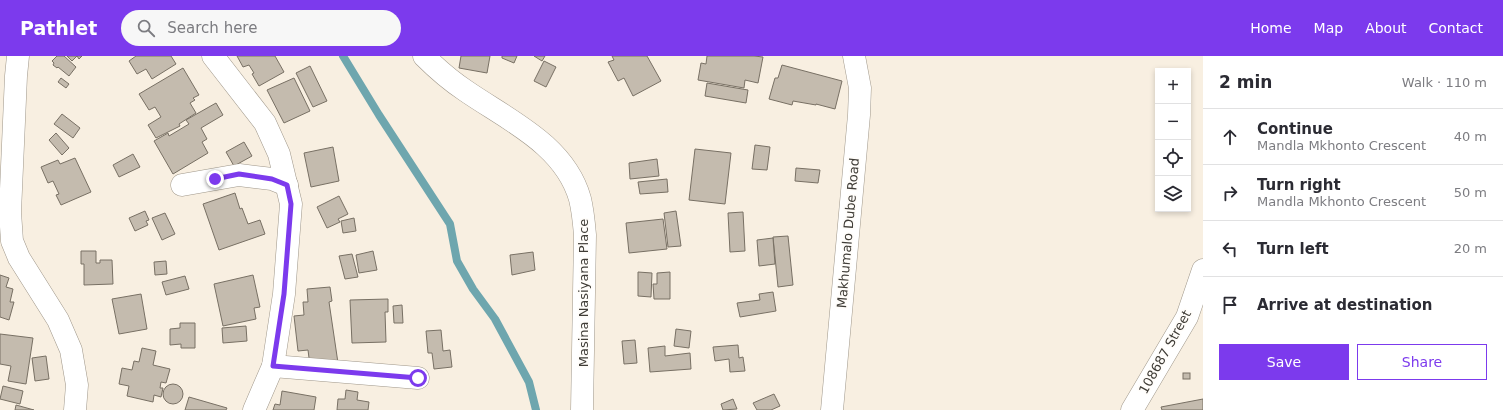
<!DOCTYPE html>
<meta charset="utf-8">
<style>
body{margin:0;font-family:"DejaVu Sans",sans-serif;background:#f7f7f7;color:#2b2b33}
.controls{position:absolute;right:12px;top:12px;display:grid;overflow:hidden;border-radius:0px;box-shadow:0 2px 6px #0003}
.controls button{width:36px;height:36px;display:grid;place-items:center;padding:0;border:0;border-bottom:1px solid #e1e1e2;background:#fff;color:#2b2b33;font:20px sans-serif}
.stop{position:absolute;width:12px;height:12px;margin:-9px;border:3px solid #7c3aed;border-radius:50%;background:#fff}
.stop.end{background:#7c3aed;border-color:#fff;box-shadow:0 1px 4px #0008}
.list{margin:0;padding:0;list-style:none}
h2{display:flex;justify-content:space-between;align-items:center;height:52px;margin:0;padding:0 16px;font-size:17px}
h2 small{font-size:13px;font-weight:400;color:#7c7c81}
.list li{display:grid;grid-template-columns:26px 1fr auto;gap:12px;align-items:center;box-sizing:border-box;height:56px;padding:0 16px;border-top:1px solid #e1e1e2}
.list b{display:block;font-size:15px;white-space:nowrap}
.list p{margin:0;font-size:13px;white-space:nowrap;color:#7c7c81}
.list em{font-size:13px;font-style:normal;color:#7c7c81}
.actions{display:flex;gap:8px;padding:12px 16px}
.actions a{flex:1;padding:9px 0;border:1px solid #7c3aed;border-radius:0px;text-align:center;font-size:14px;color:#7c3aed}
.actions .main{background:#7c3aed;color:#fff}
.icon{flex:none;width:22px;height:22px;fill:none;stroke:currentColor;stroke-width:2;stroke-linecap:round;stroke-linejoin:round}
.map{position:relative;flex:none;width:1203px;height:354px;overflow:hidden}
header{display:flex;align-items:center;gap:24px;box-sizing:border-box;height:56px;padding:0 20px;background:#7c3aed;color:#fff}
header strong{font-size:19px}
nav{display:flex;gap:22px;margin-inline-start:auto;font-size:14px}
.search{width:280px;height:36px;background:#f7f7f7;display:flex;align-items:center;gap:10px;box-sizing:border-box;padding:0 14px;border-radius:22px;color:#7c7c81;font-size:15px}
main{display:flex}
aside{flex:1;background:#fff}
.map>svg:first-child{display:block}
</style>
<header>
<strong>Pathlet</strong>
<div class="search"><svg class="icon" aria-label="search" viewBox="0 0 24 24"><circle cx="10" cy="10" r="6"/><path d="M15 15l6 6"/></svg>Search here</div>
<nav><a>Home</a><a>Map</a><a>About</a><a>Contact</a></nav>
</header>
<main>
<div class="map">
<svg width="1203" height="354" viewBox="0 0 1203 354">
<rect width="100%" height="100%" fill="#f8efe1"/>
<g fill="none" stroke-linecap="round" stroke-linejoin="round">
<!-- stream -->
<path stroke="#6ea6ae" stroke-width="8" d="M343 0 379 59 450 168 457 205 473 233 495 263 529 326 536 354"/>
</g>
<!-- building -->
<g fill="#c4bbae" stroke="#787064">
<path d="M57 0H64L76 11 69 20 58 11 57 12 53 9 54 7 52 5Z"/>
<path d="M67 0H82L79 3 77 0 72 5Z"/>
<path d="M136 0H171L176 8 152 23 146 13 137 18 129 5Z"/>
<path d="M237 0H275L284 16 259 30 252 18 254 17 249 9 243 11Z"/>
<path d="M461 0H490L487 17 459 12Z"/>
<path d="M502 0H517L514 7 502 2Z"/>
<path d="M534 0H545L542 5Z"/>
<path d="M612 0H647L661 25 633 40 624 22 618 25 608 6 614 4Z"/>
<path d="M707 0H754L763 1 758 27 745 24 744 32 698 24 701 7 706 8Z"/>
<path d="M544 5 556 11 546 31 534 25Z"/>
<path d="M782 9 842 25 835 53 816 48V49L793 45 792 49 769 43 775 22H778Z"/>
<path d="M310 10 327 45 313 51 296 17Z"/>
<path d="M183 12 199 39 193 42 195 44 190 47 196 57 179 68 180 70 156 82 148 69 161 61 155 51 149 54 139 38Z"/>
<path d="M61 22 69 28 66 32 58 26Z"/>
<path d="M294 22 310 55 284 67 267 34Z"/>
<path d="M707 27 748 34 746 47 705 40Z"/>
<path d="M216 47 223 59 201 72 207 83 202 86 208 97 173 118 154 85 168 77 169 80 189 68 186 64Z"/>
<path d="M62 58 80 72 73 82 54 68Z"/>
<path d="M56 77 69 92 62 99 49 84Z"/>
<path d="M244 86 252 100 234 110 226 96Z"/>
<path d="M755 89 770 91 767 114 752 113Z"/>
<path d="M333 91 339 125 311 131 304 97Z"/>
<path d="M695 93 731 97 725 148 689 144Z"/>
<path d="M133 98 140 111 119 121 113 109Z"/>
<path d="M75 102 91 136 61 149 56 139 59 138 53 125 48 127 41 111 58 104 60 108Z"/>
<path d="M657 103 659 120 630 123 629 107Z"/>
<path d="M796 112 820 114 818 127 795 125Z"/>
<path d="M667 123 668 136 640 138 638 126Z"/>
<path d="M235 137 240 153 242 152 248 168 260 164 265 178 219 194 203 148Z"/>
<path d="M339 140 348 158 338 163 340 166 327 172 317 151Z"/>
<path d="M145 155 149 164 146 165 148 169 135 175 129 162Z"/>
<path d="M676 155 681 190 668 191 664 157Z"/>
<path d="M743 156 745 195 730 196 728 157Z"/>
<path d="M165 157 175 178 162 184 152 162Z"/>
<path d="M354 162 356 175 343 177 341 165Z"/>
<path d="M663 163 667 193 629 197 626 167Z"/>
<path d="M788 180 793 229 778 231 773 181Z"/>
<path d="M773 182 775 208 759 210 757 184Z"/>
<path d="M81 195H96V207H100V204H112L113 228 84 229V208H81Z"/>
<path d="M373 195 377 214 359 217 356 199Z"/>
<path d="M533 196 535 214 512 219 510 199Z"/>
<path d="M352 198 358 221 345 223 339 200Z"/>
<path d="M166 205 167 218 155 219 154 206Z"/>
<path d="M638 216 652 217 651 241 638 240Z"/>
<path d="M670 216V243H654L653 228H657V217Z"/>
<path d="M0 219 9 222 6 231 13 233 10 246H14L9 264 0 261Z"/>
<path d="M253 219 260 251 254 252 256 263 223 270 214 228Z"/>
<path d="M185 220 189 233 166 239 162 226Z"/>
<path d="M330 231 332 245 329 246 338 307 310 310 308 294 298 295 294 260 304 259 303 246H308L307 233Z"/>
<path d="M773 236 776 255 740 261 737 247 760 244 759 238Z"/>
<path d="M141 238 147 273 119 278 112 243Z"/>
<path d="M388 243V256H385L386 286 352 287 350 244Z"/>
<path d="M402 249 403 267H394L393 250Z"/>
<path d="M180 267H195V292H181V288L170 289V273L180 272Z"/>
<path d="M246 270 247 285 223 287 222 272Z"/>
<path d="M676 273 691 275 689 292 674 290Z"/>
<path d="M441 274 443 295 450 294 452 311 434 313 432 297H428L426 275Z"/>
<path d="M0 278 33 282 26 328 8 325 11 310 0 308Z"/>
<path d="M635 284 637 307 624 308 622 285Z"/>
<path d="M738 289 739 302 743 301 745 315 730 316 729 303 715 305 713 291Z"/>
<path d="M665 290V300L690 297 691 313 650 316 648 292Z"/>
<path d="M142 292 156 295 153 309 170 313 166 327 161 326 160 332H163L161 341 154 339 153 346 127 340 129 330 119 328 122 312 132 314 134 305 139 306Z"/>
<path d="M46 300 49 323 35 325 32 302Z"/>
<rect x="1183" y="317" width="7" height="6"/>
<circle cx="173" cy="338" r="10"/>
<path d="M3 330 23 335 20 348 0 343Z"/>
<path d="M346 334 358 336 357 344 369 346 368 354H337L338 343H345Z"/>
<path d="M282 335 316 341 314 354H273L275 348 280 349Z"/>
<path d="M774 338 780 350 771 354H757L753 347Z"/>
<path d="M189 341 227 352 226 354H185Z"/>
<path d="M733 343 737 353 723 354 721 348Z"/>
<path d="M1203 343V354H1162L1161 351Z"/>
<path d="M16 349 34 354H15Z"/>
</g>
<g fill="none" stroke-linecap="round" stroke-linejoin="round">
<defs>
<g id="street">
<path d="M18 0 16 20 10 156 12 185 19 202 58 264 71 294 77 329 75 354"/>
<path d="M213 0 265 67 279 98 291 148 284 238 273 310 254 354"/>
<path d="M424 0C437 13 451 25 466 35 508 64 565 89 580 143 583 155 584 167 585 179L582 354"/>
<path d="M182 129 239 119 272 123 287 129"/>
<path d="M273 310 418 322"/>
<path d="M832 354 859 59 860 32 854 0"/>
<path d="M1132 354 1187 261 1203 214"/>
</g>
</defs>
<!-- street casing -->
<use href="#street" stroke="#9f978a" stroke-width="23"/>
<!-- street -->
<use href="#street" stroke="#fff" stroke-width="22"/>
</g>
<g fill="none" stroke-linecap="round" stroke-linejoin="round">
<!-- route -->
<path stroke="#7c3aed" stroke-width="5" d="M215 123 239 118 272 123 287 129 291 148 284 238 273 310 418 322"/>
</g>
<g text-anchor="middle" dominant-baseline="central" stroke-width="3.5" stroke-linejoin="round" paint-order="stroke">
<!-- street labels -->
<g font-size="13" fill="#3f3c36" stroke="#fffdfa">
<text transform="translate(848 177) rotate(-85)">Makhumalo Dube Road</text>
<text transform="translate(583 237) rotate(-90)">Masina Nasiyana Place</text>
<text transform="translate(1165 296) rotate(-61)">108687 Street</text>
</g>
</g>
</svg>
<div class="controls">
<button>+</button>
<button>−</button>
<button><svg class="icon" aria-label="locate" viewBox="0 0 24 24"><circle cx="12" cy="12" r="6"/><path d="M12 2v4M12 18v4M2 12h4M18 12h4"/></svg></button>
<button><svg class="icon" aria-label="layers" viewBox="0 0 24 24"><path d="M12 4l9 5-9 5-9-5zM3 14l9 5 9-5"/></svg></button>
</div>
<div class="stop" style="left:418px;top:322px"></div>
<div class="stop end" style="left:215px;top:123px"></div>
</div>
<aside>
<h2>2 min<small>Walk · 110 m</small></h2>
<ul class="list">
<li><svg class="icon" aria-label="ahead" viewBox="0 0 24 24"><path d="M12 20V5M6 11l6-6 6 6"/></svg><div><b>Continue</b><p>Mandla Mkhonto Crescent</p></div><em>40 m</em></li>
<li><svg class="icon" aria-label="right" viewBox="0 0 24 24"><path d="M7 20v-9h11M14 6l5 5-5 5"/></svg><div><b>Turn right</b><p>Mandla Mkhonto Crescent</p></div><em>50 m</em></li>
<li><svg class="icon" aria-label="left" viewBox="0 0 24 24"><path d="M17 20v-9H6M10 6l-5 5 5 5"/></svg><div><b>Turn left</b></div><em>20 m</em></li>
<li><svg class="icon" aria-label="arrive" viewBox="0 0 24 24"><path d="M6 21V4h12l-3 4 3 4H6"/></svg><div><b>Arrive at destination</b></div></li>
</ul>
<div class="actions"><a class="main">Save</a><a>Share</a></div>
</aside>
</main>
